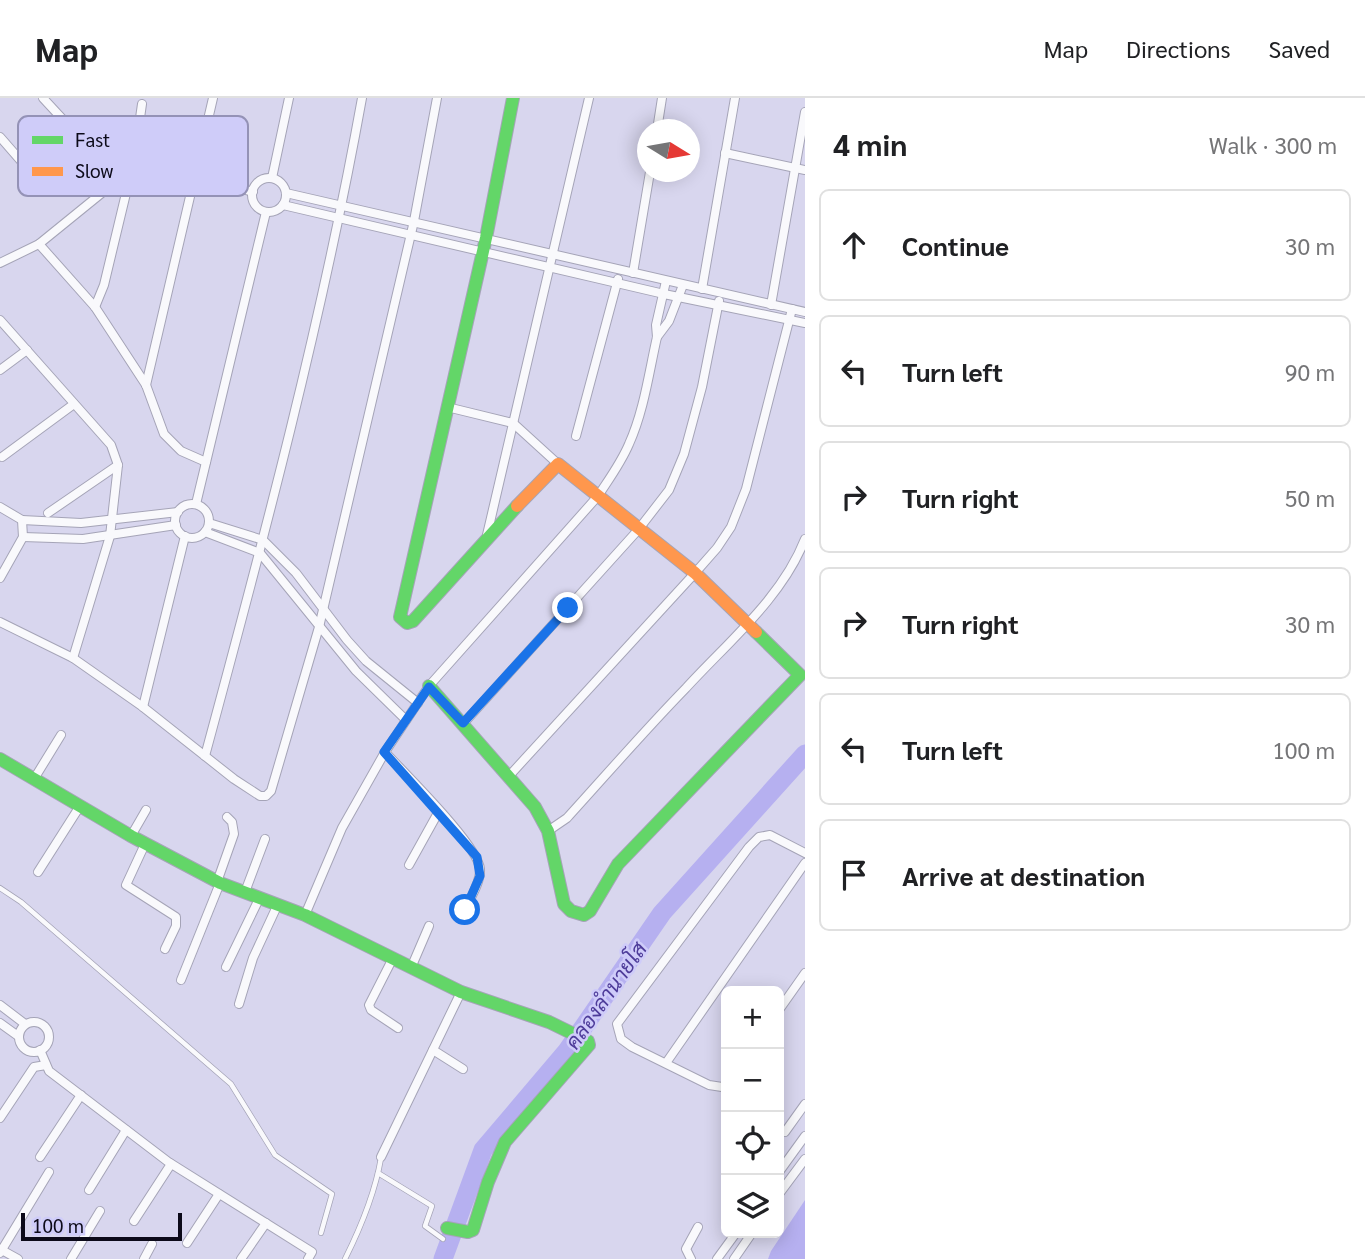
<!DOCTYPE html>
<meta charset="utf-8">
<style>
body{margin:0;font-family:Georgia,Sarabun,serif;background:#f6f6f6;color:#202124}
.controls{position:absolute;right:21px;bottom:21px;display:grid;overflow:hidden;border-radius:10px;box-shadow:0 4px 18px #0003}
.controls button{width:63px;height:63px;display:grid;place-items:center;padding:0;border:0;border-bottom:2px solid #e0e0e0;background:#fff;color:#202124;font:35px sans-serif}
.compass{position:absolute;left:637px;top:21px;width:63px;height:63px;border-radius:50%;background:#fff;box-shadow:0 4px 18px #0003;rotate:101deg}
.scale{position:absolute;left:21px;bottom:18px;width:161px;box-sizing:border-box;padding-left:7px;border:4px solid #0c0a19;border-top:0;font-size:19px;line-height:24px;white-space:nowrap;color:#0c0a19;-webkit-text-stroke:5px #cfccf9;paint-order:stroke}
.stop{position:absolute;width:21px;height:21px;margin:-16px;border:5px solid #1a73e8;border-radius:50%;background:#fff}
.stop.end{background:#1a73e8;border-color:#fff;box-shadow:0 2px 7px #0008}
.list{margin:0;padding:0;list-style:none}
h2{display:flex;justify-content:space-between;align-items:center;height:91px;margin:0;padding:0 28px;font-size:30px}
h2 small{font-size:23px;font-weight:400;color:#757577}
.list li{display:grid;grid-template-columns:46px 1fr auto;gap:21px;align-items:center;box-sizing:border-box;height:112px;margin:0 14px 14px;padding:0 14px;border:2px solid #e0e0e0;border-radius:10px}
.list b{display:block;font-size:26px;white-space:nowrap}
.list em{font-size:23px;font-style:normal;color:#757577}
.icon{flex:none;width:38px;height:38px;fill:none;stroke:currentColor;stroke-width:2;stroke-linecap:round;stroke-linejoin:round}
.map{position:relative;flex:none;width:805px;height:1161px;overflow:hidden}
header{display:flex;align-items:center;gap:42px;box-sizing:border-box;height:98px;padding:0 35px;background:#fff;border-bottom:2px solid #e0e0e0}
header strong{font-size:33px}
nav{display:flex;gap:38px;margin-inline-start:auto;font-size:24px}
main{display:flex}
aside{flex:1;background:#fff}
.map>svg:first-child{display:block}
</style>
<header>
<strong>Map</strong>
<nav><a>Map</a><a>Directions</a><a>Saved</a></nav>
</header>
<main>
<div class="map">
<svg width="805" height="1161" viewBox="0 0 805 1161">
<rect width="100%" height="100%" fill="#d8d6ee"/>
<!-- water -->
<path fill="#b6b0f0" d="M805 1102V1161H768L771 1153Z"/>
<g fill="none" stroke-linecap="round" stroke-linejoin="round">
<!-- river -->
<path stroke="#b6b0f0" stroke-width="19" d="M443 1161 483 1052 567 953 662 815 805 656"/>
<defs>
<g id="lane">
<path d="M0 790 21 804 231 986 275 1057 332 1096 321 1135"/>
<path d="M378 1075 432 1108 425 1128 443 1141"/>
<path d="M345 1161C361 1129 375 1095 381 1060"/>
</g>
<g id="street">
<path d="M43 0 93 54"/>
<path d="M657 32 662 0"/>
<path d="M0 39 48 94"/>
<path d="M725 55 805 72"/>
<path d="M272 80 289 0"/>
<circle cx="269" cy="97" r="17"/>
<path d="M286 95 805 214"/>
<path d="M283 107 664 196 805 225"/>
<path d="M39 146 95 209 146 287 164 336 181 353 206 364"/>
<path d="M0 165 39 146 108 90 134 62 253 94"/>
<path d="M633 175 650 74"/>
<path d="M702 191 735 0"/>
<path d="M771 207 805 14"/>
<path d="M95 209 104 187 134 62 142 6"/>
<path d="M0 222 111 347 118 367 110 438 73 560"/>
<path d="M657 239 669 223 683 187"/>
<path d="M0 272 27 252"/>
<path d="M146 287 213 0"/>
<path d="M447 309 513 325 558 366"/>
<path d="M576 338 618 181"/>
<path d="M2 359 74 306"/>
<path d="M196 406 266 114"/>
<circle cx="192" cy="423" r="17"/>
<path d="M0 409 22 422 23 439 0 480"/>
<path d="M48 415 118 367"/>
<path d="M22 422 81 425 178 414"/>
<path d="M209 425 263 442 296 475 347 542 366 563 418 605"/>
<path d="M205 434 260 455 356 573 406 622"/>
<path d="M487 437 589 0"/>
<path d="M23 439 83 441 176 427"/>
<path d="M0 524 73 560 143 609 234 681 260 698H266L271 693 319 529 414 123 437 0"/>
<path d="M143 609 185 438"/>
<path d="M463 626 638 432 669 392 684 356 702 289 719 203"/>
<path d="M385 654C404 675 478 747 480 771 481 784 470 800 465 812"/>
<path d="M205 658C264 440 322 222 362 0"/>
<path d="M509 678 695 475 717 450 731 429 746 391 792 211"/>
<path d="M34 681 61 637"/>
<path d="M548 733 567 720C607 676 645 632 686 590 728 544 782 500 805 441"/>
<path d="M131 738 146 712"/>
<path d="M145 746 126 787 176 819V828L165 851"/>
<path d="M409 767 439 713"/>
<path d="M38 774 80 708"/>
<path d="M217 784 234 736 232 724 227 719"/>
<path d="M245 794 265 741"/>
<path d="M305 817 342 730 385 654 429 588 598 398C609 381 621 365 629 346 644 313 649 274 657 239L656 227 666 183"/>
<path d="M393 860 369 907 371 912 398 930"/>
<path d="M226 869 260 799"/>
<path d="M411 870 429 828"/>
<path d="M181 882 220 785"/>
<path d="M239 906 253 860 278 806"/>
<path d="M0 907 25 926"/>
<path d="M779 912 805 875"/>
<circle cx="34" cy="939" r="15"/>
<path d="M0 925 18 938"/>
<path d="M40 952 49 973 171 1066 134 1123"/>
<path d="M433 952 463 971"/>
<path d="M666 965 805 765"/>
<path d="M726 986 722 989 709 987 632 949 621 941 617 926 749 749 759 739 770 737 805 755"/>
<path d="M0 1020 34 969 46 967"/>
<path d="M785 1034 805 1006"/>
<path d="M40 1059 81 997"/>
<path d="M381 1059 461 894"/>
<path d="M170 1065 312 1154 308 1161"/>
<path d="M779 1074 805 1038"/>
<path d="M89 1092 126 1032"/>
<path d="M779 1096 805 1061"/>
<path d="M187 1145 219 1096"/>
<path d="M0 1151 18 1161"/>
<path d="M0 1155 49 1074"/>
<path d="M71 1161 100 1113"/>
<path d="M144 1161 152 1146"/>
<path d="M241 1161 266 1125"/>
<path d="M691 1161 686 1151 698 1129"/>
<path d="M717 1161 736 1135"/>
<path d="M734 1161 752 1135"/>
</g>
<g id="fast">
<path d="M513 0 486 140 400 519 407 525 413 523 517 408"/>
<path d="M429 588 535 709 548 733 564 806 571 813 584 817 590 813 618 766 800 577 756 534"/>
<path d="M0 661 131 738 220 785 305 817 461 894 549 924 588 943 589 947 505 1044 488 1084 473 1132 468 1134 447 1130"/>
</g>
<path id="slow" d="M517 408 558 366 695 475 756 534"/>
</defs>
<!-- lane casing -->
<use href="#lane" stroke="#a5a4b7" stroke-width="6"/>
<!-- street casing -->
<use href="#street" stroke="#a5a4b7" stroke-width="10"/>
<!-- fast casing -->
<use href="#fast" stroke="#a5a4b7" stroke-width="14"/>
<!-- slow casing -->
<use href="#slow" stroke="#a5a4b7" stroke-width="14"/>
<!-- lane -->
<use href="#lane" stroke="#f9f9fc" stroke-width="4.5"/>
<!-- street -->
<use href="#street" stroke="#f9f9fc" stroke-width="8"/>
<!-- fast -->
<use href="#fast" stroke="#63d668" stroke-width="12"/>
<!-- slow -->
<use href="#slow" stroke="#ff974d" stroke-width="12"/>
</g>
<g fill="none" stroke-linecap="round" stroke-linejoin="round">
<!-- route -->
<path stroke="#1a73e8" stroke-width="9" d="M465 812 480 778 477 759 384 654 429 589 463 625 568 510"/>
</g>
<g text-anchor="middle" dominant-baseline="central" stroke-width="5" stroke-linejoin="round" paint-order="stroke">
<!-- water labels -->
<g font-size="21" font-style="italic" fill="#4e3c9a" stroke="#cfccf9">
<text transform="translate(605 897) rotate(-55)">คลองลำนายโส</text>
</g>
</g>
<!-- legend -->
<rect x="18" y="18" width="230" height="80" rx="10" fill="#cfccf9" stroke="#9492b6" stroke-width="2"/>
<rect x="32" y="38" width="31" height="8" fill="#63d668"/>
<rect x="32" y="69" width="31" height="9" fill="#ff974d"/>
<g font-size="19" fill="#0c0a19">
<text x="75" y="49">Fast</text>
<text x="75" y="80">Slow</text>
</g>
</svg>
<div class="controls">
<button>+</button>
<button>−</button>
<button><svg class="icon" aria-label="locate" viewBox="0 0 24 24"><circle cx="12" cy="12" r="6"/><path d="M12 2v4M12 18v4M2 12h4M18 12h4"/></svg></button>
<button><svg class="icon" aria-label="layers" viewBox="0 0 24 24"><path d="M12 4l9 5-9 5-9-5zM3 14l9 5 9-5"/></svg></button>
</div>
<svg class="compass" viewBox="-18 -18 36 36"><path d="M0-13l5 13h-10z" fill="#e53935"/><path d="M0 13l5-13h-10z" fill="#757577"/></svg>
<div class="scale">100 m</div>
<div class="stop" style="left:465px;top:812px"></div>
<div class="stop end" style="left:568px;top:510px"></div>
</div>
<aside>
<h2>4 min<small>Walk · 300 m</small></h2>
<ul class="list">
<li><svg class="icon" aria-label="ahead" viewBox="0 0 24 24"><path d="M12 20V5M6 11l6-6 6 6"/></svg><div><b>Continue</b></div><em>30 m</em></li>
<li><svg class="icon" aria-label="left" viewBox="0 0 24 24"><path d="M17 20v-9H6M10 6l-5 5 5 5"/></svg><div><b>Turn left</b></div><em>90 m</em></li>
<li><svg class="icon" aria-label="right" viewBox="0 0 24 24"><path d="M7 20v-9h11M14 6l5 5-5 5"/></svg><div><b>Turn right</b></div><em>50 m</em></li>
<li><svg class="icon" aria-label="right" viewBox="0 0 24 24"><path d="M7 20v-9h11M14 6l5 5-5 5"/></svg><div><b>Turn right</b></div><em>30 m</em></li>
<li><svg class="icon" aria-label="left" viewBox="0 0 24 24"><path d="M17 20v-9H6M10 6l-5 5 5 5"/></svg><div><b>Turn left</b></div><em>100 m</em></li>
<li><svg class="icon" aria-label="arrive" viewBox="0 0 24 24"><path d="M6 21V4h12l-3 4 3 4H6"/></svg><div><b>Arrive at destination</b></div></li>
</ul>
</aside>
</main>
